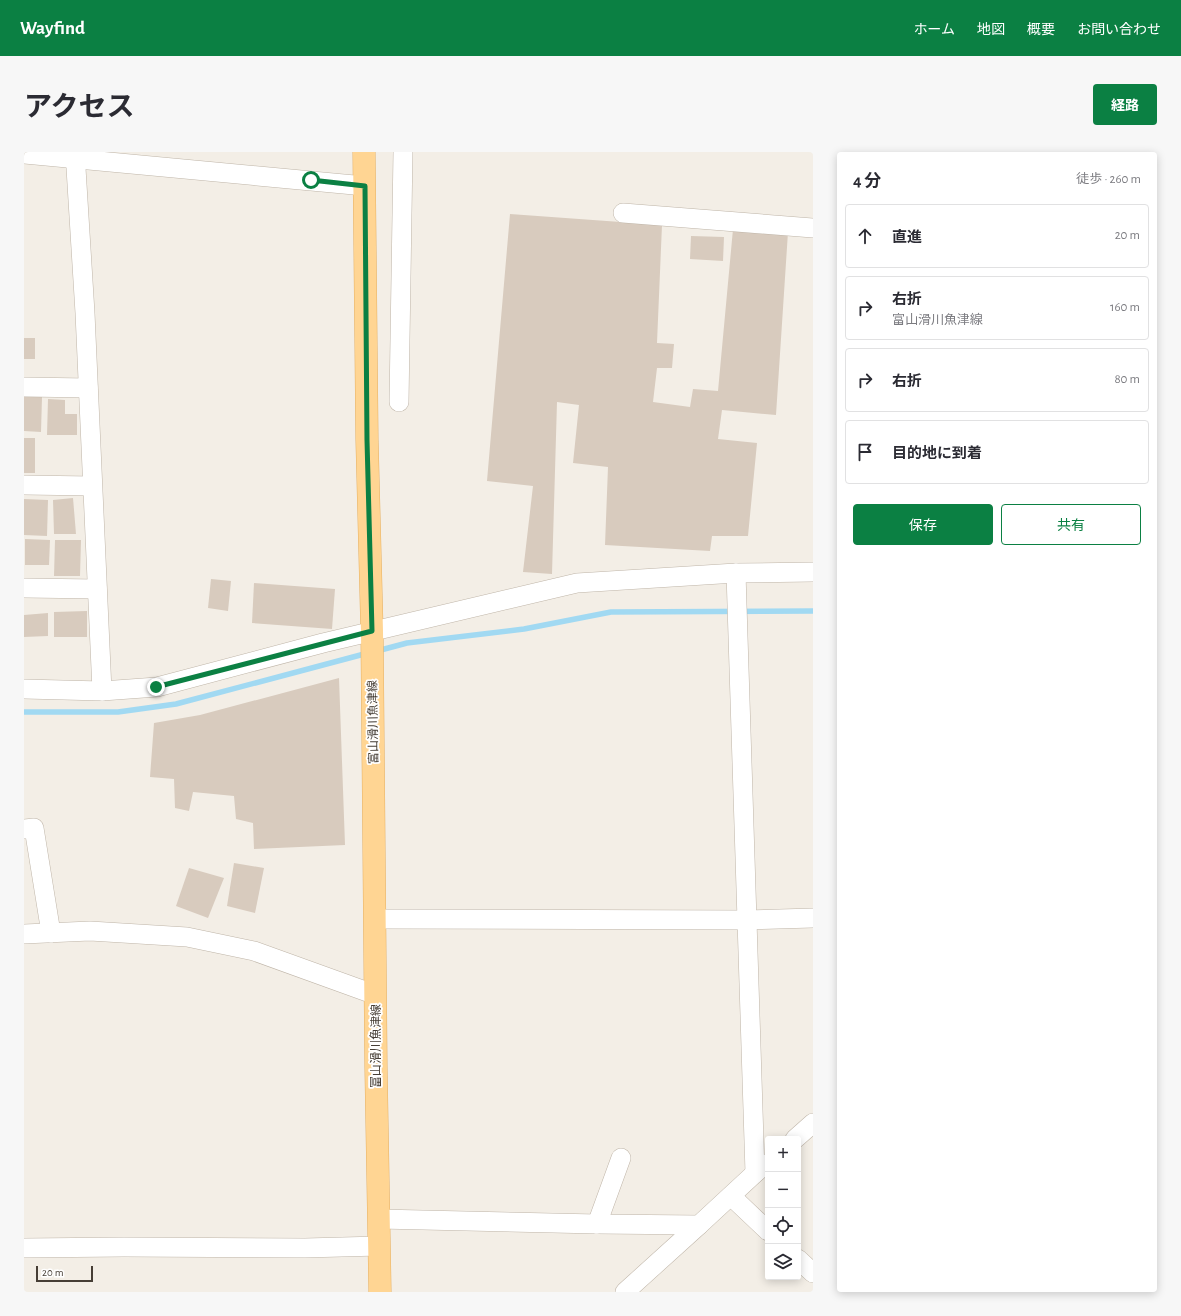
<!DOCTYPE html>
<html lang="ja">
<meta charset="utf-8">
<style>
body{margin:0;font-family:"Alegreya Sans","Noto Sans JP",sans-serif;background:#f7f7f7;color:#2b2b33}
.controls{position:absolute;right:12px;bottom:12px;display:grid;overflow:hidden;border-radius:4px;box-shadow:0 2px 10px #0003}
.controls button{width:36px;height:36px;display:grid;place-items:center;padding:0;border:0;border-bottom:1px solid #e1e1e2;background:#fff;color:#2b2b33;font:20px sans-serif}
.scale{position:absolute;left:12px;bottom:10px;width:57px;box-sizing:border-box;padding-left:4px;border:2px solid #463e35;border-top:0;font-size:11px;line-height:14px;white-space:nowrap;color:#463e35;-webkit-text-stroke:3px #fff;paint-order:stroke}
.stop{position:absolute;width:12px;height:12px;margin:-9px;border:3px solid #0b8043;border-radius:50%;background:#fff}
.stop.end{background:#0b8043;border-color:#fff;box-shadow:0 1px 4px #0008}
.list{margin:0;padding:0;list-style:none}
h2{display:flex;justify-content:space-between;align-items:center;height:52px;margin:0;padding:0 16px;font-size:17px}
h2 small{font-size:13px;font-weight:400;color:#7c7c81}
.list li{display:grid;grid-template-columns:26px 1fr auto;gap:12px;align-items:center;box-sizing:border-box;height:64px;margin:0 8px 8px;padding:0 8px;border:1px solid #e1e1e2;border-radius:4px}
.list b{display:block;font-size:15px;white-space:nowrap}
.list p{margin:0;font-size:13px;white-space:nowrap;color:#7c7c81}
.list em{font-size:13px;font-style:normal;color:#7c7c81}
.actions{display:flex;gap:8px;padding:12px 16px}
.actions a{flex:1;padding:9px 0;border:1px solid #0b8043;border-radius:4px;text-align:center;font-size:14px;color:#0b8043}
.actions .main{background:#0b8043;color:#fff}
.icon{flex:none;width:22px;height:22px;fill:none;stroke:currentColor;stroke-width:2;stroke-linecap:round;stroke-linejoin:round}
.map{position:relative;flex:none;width:789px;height:1140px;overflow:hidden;border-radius:4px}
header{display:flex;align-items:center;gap:24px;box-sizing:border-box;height:56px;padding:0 20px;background:#0b8043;color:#fff}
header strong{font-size:19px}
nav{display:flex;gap:22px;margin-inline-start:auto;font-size:14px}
.intro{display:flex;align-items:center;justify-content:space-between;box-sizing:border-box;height:96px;padding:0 24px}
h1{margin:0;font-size:28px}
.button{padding:10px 18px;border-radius:4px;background:#0b8043;color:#fff;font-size:14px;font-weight:700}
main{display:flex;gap:24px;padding:0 24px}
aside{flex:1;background:#fff;border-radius:4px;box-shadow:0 2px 10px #0003}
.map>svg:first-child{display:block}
</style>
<header>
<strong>Wayfind</strong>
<nav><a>ホーム</a><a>地図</a><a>概要</a><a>お問い合わせ</a></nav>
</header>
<div class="intro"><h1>アクセス</h1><a class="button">経路</a></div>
<main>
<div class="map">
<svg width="789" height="1140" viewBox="0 0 789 1140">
<rect width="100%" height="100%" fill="#f3eee6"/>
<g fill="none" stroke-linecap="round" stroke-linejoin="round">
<!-- stream -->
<g stroke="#a1d9f2" stroke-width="5.5">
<path d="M353 499 383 491 500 477 587 460 789 459"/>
<path d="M0 560H94L152 552 344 501"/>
</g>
</g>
<!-- building -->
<g fill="#d8cbbe">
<path d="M486 62 638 73 633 191 650 192 648 216H633L629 250 666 255 669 237 694 239 709 77 764 80 752 263 698 258 694 287 733 291 724 384H688L686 399 581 393 584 315 549 311 555 253 533 250 528 422 499 420 509 334 463 329Z"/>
<path d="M667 84 700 85 699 109 666 107Z"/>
<rect x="0" y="186" width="11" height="21"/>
<path d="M0 245H18L17 280 0 279Z"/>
<path d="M24 247 41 248V262H53V283H23Z"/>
<rect x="0" y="286" width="11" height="35"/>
<path d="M49 346 52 382H30L29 348Z"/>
<path d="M0 347 24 348 23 384 0 383Z"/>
<path d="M1 387 26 388 25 413H1Z"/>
<path d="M31 388H57L56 424H30Z"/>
<path d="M187 427 207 429 204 459 184 456Z"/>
<path d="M230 431 311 437 308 477 228 471Z"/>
<path d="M63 459V485H30V460Z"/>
<path d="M24 461V484L0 485V463Z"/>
<path d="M315 526 321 693 230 697 229 671 212 667 210 644 169 640 165 659 151 656 150 627 126 625 130 571 176 563Z"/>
<path d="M210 711 240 716 231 761 203 754Z"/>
<path d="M165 716 200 726 184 766 152 754Z"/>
</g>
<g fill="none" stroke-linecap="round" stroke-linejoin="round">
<defs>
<g id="minor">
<path d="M51 0 61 161 78 539"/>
<path d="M0 2 341 34"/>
<path d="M599 61 789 76"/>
<path d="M0 235 64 236"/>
<path d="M375 250 379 0"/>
<path d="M0 333 68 334"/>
<path d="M712 421 731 1021"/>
<path d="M0 436 73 437"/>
<path d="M0 537 78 539 133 535 299 491 553 431 712 421 789 420"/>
<path d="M0 677 10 676 27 781"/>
<path d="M351 767 723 768 789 766"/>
<path d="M0 782 66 779 163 785 230 799 352 843"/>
<path d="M771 987 789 971"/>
<path d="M597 1006 573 1072 675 1073 741 1012"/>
<path d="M707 1044 744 1079"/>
<path d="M355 1067 573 1072"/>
<path d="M0 1096 100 1095 281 1096 355 1094"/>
<path d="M774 1107 789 1121"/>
<path d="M601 1140 675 1073"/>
</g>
<path id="major" d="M340 0 343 288 348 479 352 916 356 1140"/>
</defs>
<!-- minor casing -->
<use href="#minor" stroke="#bfb5a8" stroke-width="20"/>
<!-- major casing -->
<use href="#major" stroke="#e6b062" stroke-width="23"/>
<!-- minor -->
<use href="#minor" stroke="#fff" stroke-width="19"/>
<!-- major -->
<use href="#major" stroke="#ffd593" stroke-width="22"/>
</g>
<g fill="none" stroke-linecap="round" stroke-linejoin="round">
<!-- route -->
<path stroke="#0b8043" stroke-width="5" d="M132 535 348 479 343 288 341 34 287 28"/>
</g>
<g text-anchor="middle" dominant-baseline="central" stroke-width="3.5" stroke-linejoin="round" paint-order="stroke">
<!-- street labels -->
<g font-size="12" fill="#463e35" stroke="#fff">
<text transform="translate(349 570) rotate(-91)">富山滑川魚津線</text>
<text transform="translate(352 894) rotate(-90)">富山滑川魚津線</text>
</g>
</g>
</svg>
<div class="controls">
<button>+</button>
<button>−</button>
<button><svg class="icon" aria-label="locate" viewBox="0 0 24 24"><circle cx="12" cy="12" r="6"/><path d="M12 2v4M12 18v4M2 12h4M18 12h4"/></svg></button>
<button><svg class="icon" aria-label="layers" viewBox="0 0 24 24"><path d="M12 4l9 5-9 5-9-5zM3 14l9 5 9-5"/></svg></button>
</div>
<div class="scale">20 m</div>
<div class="stop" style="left:287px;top:28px"></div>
<div class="stop end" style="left:132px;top:535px"></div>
</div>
<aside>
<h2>4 分<small>徒歩 · 260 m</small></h2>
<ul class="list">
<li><svg class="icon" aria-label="ahead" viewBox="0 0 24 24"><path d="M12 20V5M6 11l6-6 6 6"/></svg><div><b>直進</b></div><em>20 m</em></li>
<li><svg class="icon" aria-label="right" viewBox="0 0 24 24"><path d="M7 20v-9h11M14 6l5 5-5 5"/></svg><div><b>右折</b><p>富山滑川魚津線</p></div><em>160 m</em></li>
<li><svg class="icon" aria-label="right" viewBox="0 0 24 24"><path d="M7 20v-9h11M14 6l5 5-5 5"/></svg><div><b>右折</b></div><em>80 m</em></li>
<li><svg class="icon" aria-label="arrive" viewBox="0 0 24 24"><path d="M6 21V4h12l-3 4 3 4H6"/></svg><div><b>目的地に到着</b></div></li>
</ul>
<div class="actions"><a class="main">保存</a><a>共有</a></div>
</aside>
</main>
